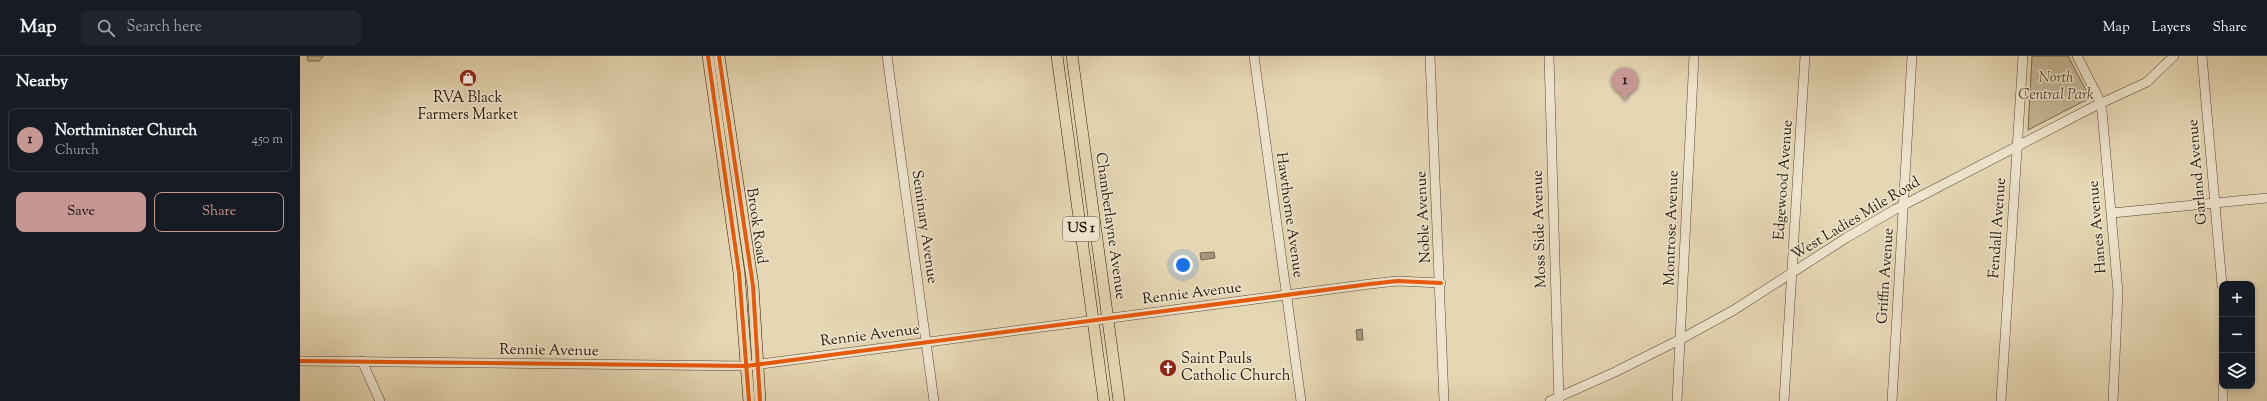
<!DOCTYPE html>
<meta charset="utf-8">
<style>
body{margin:0;font-family:"Sorts Mill Goudy",serif;background:#20242c;color:#f1f3f6}
.controls{position:absolute;right:12px;bottom:12px;display:grid;overflow:hidden;border-radius:8px;box-shadow:0 2px 6px #0003}
.controls button{width:36px;height:36px;display:grid;place-items:center;padding:0;border:0;border-bottom:1px solid #363941;background:#171b24;color:#f1f3f6;font:20px sans-serif}
.you{position:absolute;left:883px;top:209px;width:14px;height:14px;margin:-10px;border:3px solid #fff;border-radius:50%;background:#1a73e8;box-shadow:0 0 0 6px #1a73e833}
.badge{display:grid;place-items:center;width:26px;height:26px;border-radius:50%;background:#c59692;color:#111;font-size:13px;font-weight:700}
.pin{position:absolute;translate:-50% -33px;filter:drop-shadow(0 1px 2px #0008)}
.pin::after{content:'';position:absolute;top:21px;width:14px;height:12px;background:inherit;clip-path:polygon(0 0,100% 0,50% 100%)}
.list{margin:0;padding:0;list-style:none}
h2{display:flex;justify-content:space-between;align-items:center;height:52px;margin:0;padding:0 16px;font-size:17px}
h2 small{font-size:13px;font-weight:400;color:#9ea1a6}
.list li{display:grid;grid-template-columns:26px 1fr auto;gap:12px;align-items:center;box-sizing:border-box;height:64px;margin:0 8px 8px;padding:0 8px;border:1px solid #363941;border-radius:8px}
.list b{display:block;font-size:15px;white-space:nowrap}
.list p{margin:0;font-size:13px;white-space:nowrap;color:#9ea1a6}
.list em{font-size:13px;font-style:normal;color:#9ea1a6}
.actions{display:flex;gap:8px;padding:12px 16px}
.actions a{flex:1;padding:9px 0;border:1px solid #c59692;border-radius:8px;text-align:center;font-size:14px;color:#c59692}
.actions .main{background:#c59692;color:#111}
.icon{flex:none;width:22px;height:22px;fill:none;stroke:currentColor;stroke-width:2;stroke-linecap:round;stroke-linejoin:round}
.map{position:relative;flex:none;width:1967px;height:345px;overflow:hidden}
header{display:flex;align-items:center;gap:24px;box-sizing:border-box;height:56px;padding:0 20px;background:#171b24;border-bottom:1px solid #363941}
header strong{font-size:19px}
nav{display:flex;gap:22px;margin-inline-start:auto;font-size:14px}
.search{width:280px;height:36px;background:#20242c;display:flex;align-items:center;gap:10px;box-sizing:border-box;padding:0 14px;border-radius:8px;color:#9ea1a6;font-size:15px}
main{display:flex}
aside{flex:1;background:#171b24}
.map>svg:first-child{display:block}
</style>
<header>
<strong>Map</strong>
<div class="search"><svg class="icon" aria-label="search" viewBox="0 0 24 24"><circle cx="10" cy="10" r="6"/><path d="M15 15l6 6"/></svg>Search here</div>
<nav><a>Map</a><a>Layers</a><a>Share</a></nav>
</header>
<main>
<aside>
<h2>Nearby<small></small></h2>
<ul class="list">
<li><span class="badge">1</span><div><b>Northminster Church</b><p>Church</p></div><em>450 m</em></li>
</ul>
<div class="actions"><a class="main">Save</a><a>Share</a></div>
</aside>
<div class="map">
<svg width="1967" height="345" viewBox="0 0 1967 345">
<rect width="100%" height="100%" fill="#e6d7b4"/>
<filter id="stains"><feTurbulence type="fractalNoise" baseFrequency=".005" numOctaves="4"/><feColorMatrix values="0 0 0 0 .2 0 0 0 0 .09 0 0 0 0 .02 0 0 0 .5 -.17"/></filter>
<radialGradient id="worn" r=".72"><stop offset=".6" stop-color="#630" stop-opacity="0"/><stop offset="1" stop-color="#630" stop-opacity=".3"/></radialGradient>
<!-- green -->
<g fill="#c6b797" stroke="#766851">
<path d="M7 0H23V1L19 5H8Z"/>
<path d="M1732 0H1768L1790 42 1728 74Z"/>
</g>
<!-- water -->
<g fill="#a5977b" stroke="#73654e">
<path d="M914 196 915 202 901 204 900 197Z"/>
<path d="M1062 273 1063 284H1057L1056 274Z"/>
</g>
<g fill="none" stroke-linecap="round" stroke-linejoin="round">
<defs>
<g id="minor">
<path d="M587 0 634 345"/>
<path d="M954 0 1001 345"/>
<path d="M1130 0 1144 345"/>
<path d="M1249 0 1259 345"/>
<path d="M1777 0 1798 41 1802 55 1818 236 1813 345"/>
<path d="M1902 0 1922 229"/>
<path d="M1812 157 1967 142"/>
<path d="M0 305 446 310 1070 228 1097 225 1141 227"/>
<path d="M62 305 80 345"/>
<path d="M1250 345 1315 316 1381 283 1434 254 1546 182 1594 154 1795 50 1847 26 1874 0"/>
<path d="M1377 345 1394 0"/>
<path d="M1484 345 1505 0"/>
<path d="M1592 345 1612 0"/>
<path d="M1701 345 1723 0"/>
<path d="M1923 345V330"/>
</g>
<g id="major">
<path d="M408 0 439 217 449 345"/>
<path d="M419 0 453 230 460 345"/>
<path d="M757 0 804 345"/>
<path d="M772 0 819 345"/>
</g>
</defs>
<!-- minor casing -->
<use href="#minor" stroke="#574935" stroke-width="10"/>
<!-- major casing -->
<use href="#major" stroke="#271a0b" stroke-width="12"/>
<!-- minor -->
<use href="#minor" stroke="#efe5ce" stroke-width="9"/>
<!-- major -->
<use href="#major" stroke="#e6d7b4" stroke-width="11"/>
<defs>
<g id="cycleway">
<path d="M408 0 439 217 449 345"/>
<path d="M419 0 453 230 460 345"/>
<path d="M0 305 446 310 1070 228 1097 225 1141 227"/>
</g>
</defs>
<!-- cycleway casing -->
<use href="#cycleway" stroke="#efe5ce" stroke-width="6"/>
<!-- cycleway -->
<use href="#cycleway" stroke="#e8590c" stroke-width="4"/>
</g>
<!-- icons -->
<defs>
<symbol id="shop-disc" viewBox="-11 -11 22 22"><circle r="9.5" fill="#8f2418" stroke="#efe5ce"/><path d="M-5-2.5h2.3a2.7 3.5 0 0 1 5.4 0H5L5.5 6h-11ZM-1.5-2.5h3a1.5 2.3 0 0 0-3 0Z" fill="#fff"/></symbol>
<symbol id="church-disc" viewBox="-11 -11 22 22"><circle r="9.5" fill="#8f2418" stroke="#efe5ce"/><path d="M-1.2-6h2.4v3.5h3.3v2.4h-3.3V6h-2.4V-.1h-3.3v-2.4h3.3Z" fill="#fff"/></symbol>
</defs>
<g fill-rule="evenodd">
<use href="#shop-disc" x="158" y="12" width="20" height="20"/>
<use href="#church-disc" x="858" y="302" width="20" height="20"/>
</g>
<g text-anchor="middle" dominant-baseline="central" stroke-width="3" stroke-linejoin="round" paint-order="stroke">
<!-- shield labels -->
<rect fill="#efe5ce" stroke="#635746" stroke-width="1" x="763" y="161" width="36" height="24" rx="3"/>
<g font-size="14" font-weight="bold" fill="#271a0b">
<text x="781" y="173">US 1</text>
</g>
<!-- park labels -->
<g font-size="15" font-style="italic" fill="#574935" stroke="#efe5ce">
<text x="1756" y="22">North<tspan x="1756" dy="17">Central Park</tspan></text>
</g>
<!-- poi labels -->
<g font-size="15" fill="#271a0b" stroke="#efe5ce">
<text x="168" y="42">RVA Black<tspan x="168" dy="17">Farmers Market</tspan></text>
<text x="881" y="303" text-anchor="start">Saint Pauls<tspan x="881" dy="17">Catholic Church</tspan></text>
</g>
<!-- street labels -->
<g font-size="15" fill="#271a0b" stroke="#efe5ce">
<text transform="translate(1898 116) rotate(-95)">Garland Avenue</text>
<text transform="translate(1484 124) rotate(-86)">Edgewood Avenue</text>
<text transform="translate(989 159) rotate(82)">Hawthorne Avenue</text>
<text transform="translate(1124 161) rotate(-93)">Noble Avenue</text>
<text transform="translate(1556 163) rotate(-31)">West Ladies Mile Road</text>
<text transform="translate(456 170) rotate(82)">Brook Road</text>
<text transform="translate(810 170) rotate(82)">Chamberlayne Avenue</text>
<text transform="translate(624 171) rotate(82)">Seminary Avenue</text>
<text transform="translate(1798 171) rotate(-95)">Hanes Avenue</text>
<text transform="translate(1372 172) rotate(-88)">Montrose Avenue</text>
<text transform="translate(1698 172) rotate(-86)">Fendall Avenue</text>
<text transform="translate(1240 173) rotate(-92)">Moss Side Avenue</text>
<text transform="translate(1586 220) rotate(-86)">Griffin Avenue</text>
<text transform="translate(892 238) rotate(-7)">Rennie Avenue</text>
<text transform="translate(570 280) rotate(-7)">Rennie Avenue</text>
<text transform="translate(249 295) rotate(1)">Rennie Avenue</text>
</g>
</g>
<rect width="100%" height="100%" filter="url(#stains)"/>
<rect width="100%" height="100%" fill="url(#worn)"/>
</svg>
<div class="controls">
<button>+</button>
<button>−</button>
<button><svg class="icon" aria-label="layers" viewBox="0 0 24 24"><path d="M12 4l9 5-9 5-9-5zM3 14l9 5 9-5"/></svg></button>
</div>
<div class="you"></div>
<div class="pin badge" style="left:1325px;top:45px">1</div>
</div>
</main>
